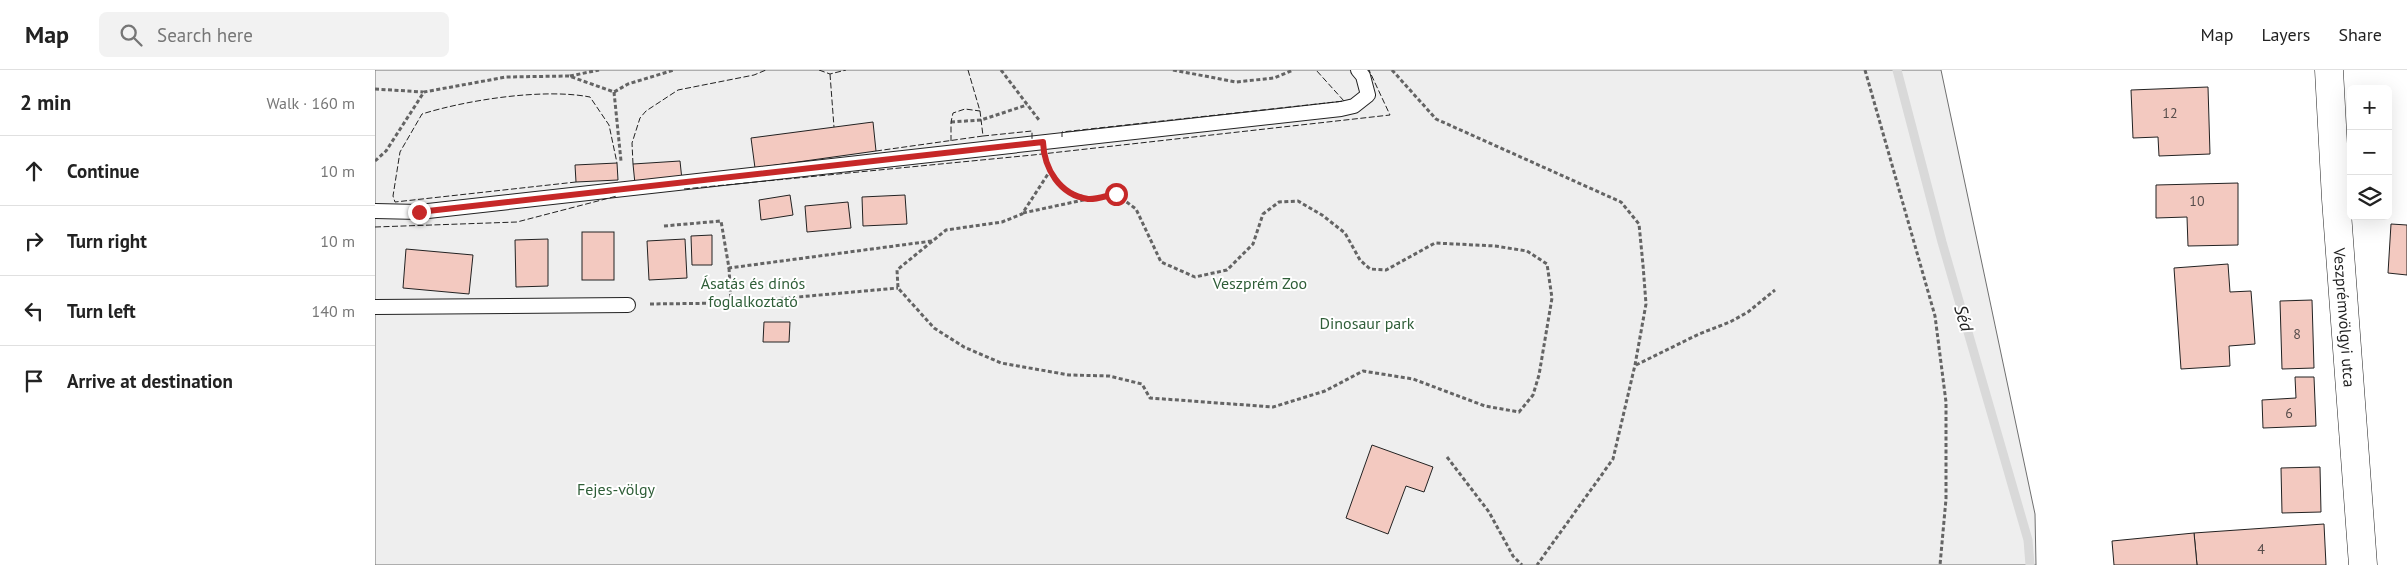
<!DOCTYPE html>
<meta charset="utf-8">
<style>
body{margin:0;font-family:"PT Sans",sans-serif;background:#f2f2f2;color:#222}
.controls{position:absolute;right:15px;top:15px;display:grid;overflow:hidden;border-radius:8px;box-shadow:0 5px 20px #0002}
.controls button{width:45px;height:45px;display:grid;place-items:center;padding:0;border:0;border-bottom:1px solid #e0e0e0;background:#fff;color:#222;font:25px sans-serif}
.stop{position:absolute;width:15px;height:15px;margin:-11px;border:4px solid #c62828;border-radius:50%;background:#fff}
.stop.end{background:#c62828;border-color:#fff;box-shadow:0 1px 5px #0008}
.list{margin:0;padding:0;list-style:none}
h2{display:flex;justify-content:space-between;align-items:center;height:65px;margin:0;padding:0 20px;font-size:21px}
h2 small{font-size:16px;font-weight:400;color:#767676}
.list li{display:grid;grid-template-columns:32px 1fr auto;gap:15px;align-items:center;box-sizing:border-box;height:70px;padding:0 20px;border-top:1px solid #e0e0e0}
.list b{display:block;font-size:19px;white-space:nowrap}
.list em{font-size:16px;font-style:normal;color:#767676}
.icon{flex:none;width:28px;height:28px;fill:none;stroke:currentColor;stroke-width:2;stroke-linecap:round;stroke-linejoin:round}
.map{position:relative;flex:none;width:2032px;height:495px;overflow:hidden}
header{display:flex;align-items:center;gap:30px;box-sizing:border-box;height:70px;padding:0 25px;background:#fff;border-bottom:1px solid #e0e0e0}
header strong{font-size:24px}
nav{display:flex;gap:28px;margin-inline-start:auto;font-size:18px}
.search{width:350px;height:45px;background:#f2f2f2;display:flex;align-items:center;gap:12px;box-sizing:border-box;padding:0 18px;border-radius:8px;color:#767676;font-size:19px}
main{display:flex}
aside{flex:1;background:#fff}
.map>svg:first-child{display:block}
</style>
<header>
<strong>Map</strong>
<div class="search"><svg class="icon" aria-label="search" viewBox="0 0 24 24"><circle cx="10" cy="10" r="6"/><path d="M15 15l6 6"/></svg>Search here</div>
<nav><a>Map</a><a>Layers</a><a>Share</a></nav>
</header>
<main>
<aside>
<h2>2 min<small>Walk · 160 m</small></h2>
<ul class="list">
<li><svg class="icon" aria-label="ahead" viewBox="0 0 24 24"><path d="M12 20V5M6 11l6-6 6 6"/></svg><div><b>Continue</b></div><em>10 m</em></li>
<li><svg class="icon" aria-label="right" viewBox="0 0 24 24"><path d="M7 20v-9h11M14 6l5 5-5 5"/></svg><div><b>Turn right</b></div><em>10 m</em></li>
<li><svg class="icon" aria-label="left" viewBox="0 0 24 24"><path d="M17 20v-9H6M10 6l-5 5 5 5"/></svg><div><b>Turn left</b></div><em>140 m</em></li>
<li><svg class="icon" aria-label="arrive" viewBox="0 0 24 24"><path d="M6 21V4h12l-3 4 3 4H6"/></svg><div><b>Arrive at destination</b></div></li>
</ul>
</aside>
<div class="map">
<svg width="2032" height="495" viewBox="0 0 2032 495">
<rect width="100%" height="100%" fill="#fff"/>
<!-- green -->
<path fill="#eee" stroke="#6f6f6f" d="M0 0H1566L1660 444 1661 495H0Z"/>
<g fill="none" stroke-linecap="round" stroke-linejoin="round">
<!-- stream -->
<path stroke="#d9d9d9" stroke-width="9" d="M1522 0 1567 172 1653 470 1655 495"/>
</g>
<!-- building -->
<g fill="#f3c9c0" stroke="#222">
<path d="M1833 17 1835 84 1784 86 1783 67 1758 68 1756 20Z"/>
<path d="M498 52 501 81 380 98 376 68Z"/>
<path d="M305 91 307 110 260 114 258 94Z"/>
<path d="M242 93 243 110 201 112 200 95Z"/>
<path d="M1863 113V175L1813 176 1812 147 1781 148V115Z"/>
<path d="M415 125 418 145 386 150 384 130Z"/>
<path d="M530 125 532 154 488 156 487 127Z"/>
<path d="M473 132 476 158 432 162 430 136Z"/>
<path d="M2016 154 2032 155V205L2013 203Z"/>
<rect x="207" y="162" width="32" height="48"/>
<path d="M337 165V195H317L316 166Z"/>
<path d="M173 169V216L141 217 140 170Z"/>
<path d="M310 169 312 208 274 210 272 171Z"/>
<path d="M31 179 98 185 94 224 28 218Z"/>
<path d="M1853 194 1855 222 1876 221 1880 274 1854 276 1855 296 1806 299 1799 198Z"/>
<path d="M1937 230 1939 298 1907 299 1905 231Z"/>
<path d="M389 252H415L414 272H388Z"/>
<path d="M1920 307H1939L1941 356 1888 358 1887 330 1921 328Z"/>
<path d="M997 375 1058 397 1049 422 1031 416 1013 464 971 448Z"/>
<path d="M1945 397 1946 442 1907 443 1906 398Z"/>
<path d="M1949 454 1951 495H1822L1819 463Z"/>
<path d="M1819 463 1822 495H1739L1737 471Z"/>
</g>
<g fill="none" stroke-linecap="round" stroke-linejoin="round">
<defs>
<g id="service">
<path d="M0 141 44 142 966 39 979 36 993 25 988 6 983 0"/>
<path d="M0 237 253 235"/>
</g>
<g id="minor">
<path id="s1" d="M1954 0 1961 129 1988 495"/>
</g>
</defs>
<!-- service casing -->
<use href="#service" stroke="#222" stroke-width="16"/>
<!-- minor casing -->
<use href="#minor" stroke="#222" stroke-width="29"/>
<!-- path -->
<g stroke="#646464" stroke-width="3" stroke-dasharray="4 2.5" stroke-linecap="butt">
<path d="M626 0 664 50"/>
<path d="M798 0 861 12 899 8 918 0"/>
<path d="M1017 0 1061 49 1246 132 1264 154 1268 195 1271 234 1260 295 1238 389 1162 495"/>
<path d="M1490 0 1560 246 1571 332V429L1565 495"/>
<path d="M195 6 224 0"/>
<path d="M0 19 48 22"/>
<path d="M239 22 246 91"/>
<path d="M576 52 606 50 652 35"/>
<path d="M0 91 11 81 49 22 131 7 194 6 239 22 253 14 299 0"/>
<path d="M672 95 689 120 714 129 741 124 761 139 786 192 820 207 852 200 878 174 888 144 904 132 923 131 947 145 970 163 985 190 995 199 1011 200 1060 173 1120 176 1152 181 1172 194 1177 228 1164 305 1158 325 1144 342 1110 336 1038 309 988 301 950 321 898 337 775 328 767 314 734 306 694 305 626 293 589 277 559 258 523 218 522 200 571 160 627 152 647 144 675 101"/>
<path d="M648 143 713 129"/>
<path d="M289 156 346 151 354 198 557 171"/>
<path d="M354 198 356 233"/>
<path d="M275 234 356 233 523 218"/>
<path d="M1261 295 1324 264 1355 252 1373 242 1400 220"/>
<path d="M1072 387 1114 442 1138 486 1147 495"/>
</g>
<!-- service -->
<use href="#service" stroke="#fff" stroke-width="14"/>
<!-- minor -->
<use href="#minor" stroke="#fff" stroke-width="28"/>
<!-- fence -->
<g stroke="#222" stroke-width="1" stroke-dasharray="6 2.5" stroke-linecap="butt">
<path d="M444 0 455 4 471 0"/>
<path d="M455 4 459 57"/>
<path d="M608 66 657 61V70"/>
<path d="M687 67V62L969 31 941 0"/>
<path d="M576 71V52L578 43 590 39 605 41"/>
<path d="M501 81 608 66 605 41 593 0"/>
<path d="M258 94 257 73 265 48 271 41 303 20 379 5 391 0"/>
<path d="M201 112 20 132 18 126 25 82 47 44C92 30 168 18 215 27L234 55 242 93"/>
<path d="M309 119 658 85 1015 45 994 0"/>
<path d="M0 157 142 152 242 126"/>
</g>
</g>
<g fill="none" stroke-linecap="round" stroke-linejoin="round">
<!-- route -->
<path stroke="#c62828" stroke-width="6" d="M44 142 668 72C669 99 685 125 713 129 721 130 733 125 741 124"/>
</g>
<g text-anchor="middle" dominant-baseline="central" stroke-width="4" stroke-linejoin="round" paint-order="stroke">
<!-- number labels -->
<g font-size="14" fill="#564c4a">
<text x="1795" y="43">12</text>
<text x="1822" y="131">10</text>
<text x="1922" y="264">8</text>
<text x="1914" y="343">6</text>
<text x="1886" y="479">4</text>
</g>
<!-- park labels -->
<g font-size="16" fill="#2f5e38" stroke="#fff">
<text x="378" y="213">Ásatás és dínós<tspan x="378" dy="18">foglalkoztató</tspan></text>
<text x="885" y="213">Veszprém Zoo</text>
<text x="992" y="253">Dinosaur park</text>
<text x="241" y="419">Fejes-völgy</text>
</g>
<!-- street labels -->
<g font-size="16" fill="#222" stroke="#fff">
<text stroke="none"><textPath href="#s1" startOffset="248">Veszprémvölgyi utca</textPath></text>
</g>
<!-- water labels -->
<g font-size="18" font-style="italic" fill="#222" stroke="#fff">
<text transform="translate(1589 248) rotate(74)">Séd</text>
</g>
</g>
</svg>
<div class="controls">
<button>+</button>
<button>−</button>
<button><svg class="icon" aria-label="layers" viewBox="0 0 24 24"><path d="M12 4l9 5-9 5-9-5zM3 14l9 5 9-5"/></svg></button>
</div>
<div class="stop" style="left:741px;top:124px"></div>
<div class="stop end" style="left:44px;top:142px"></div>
</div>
</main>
